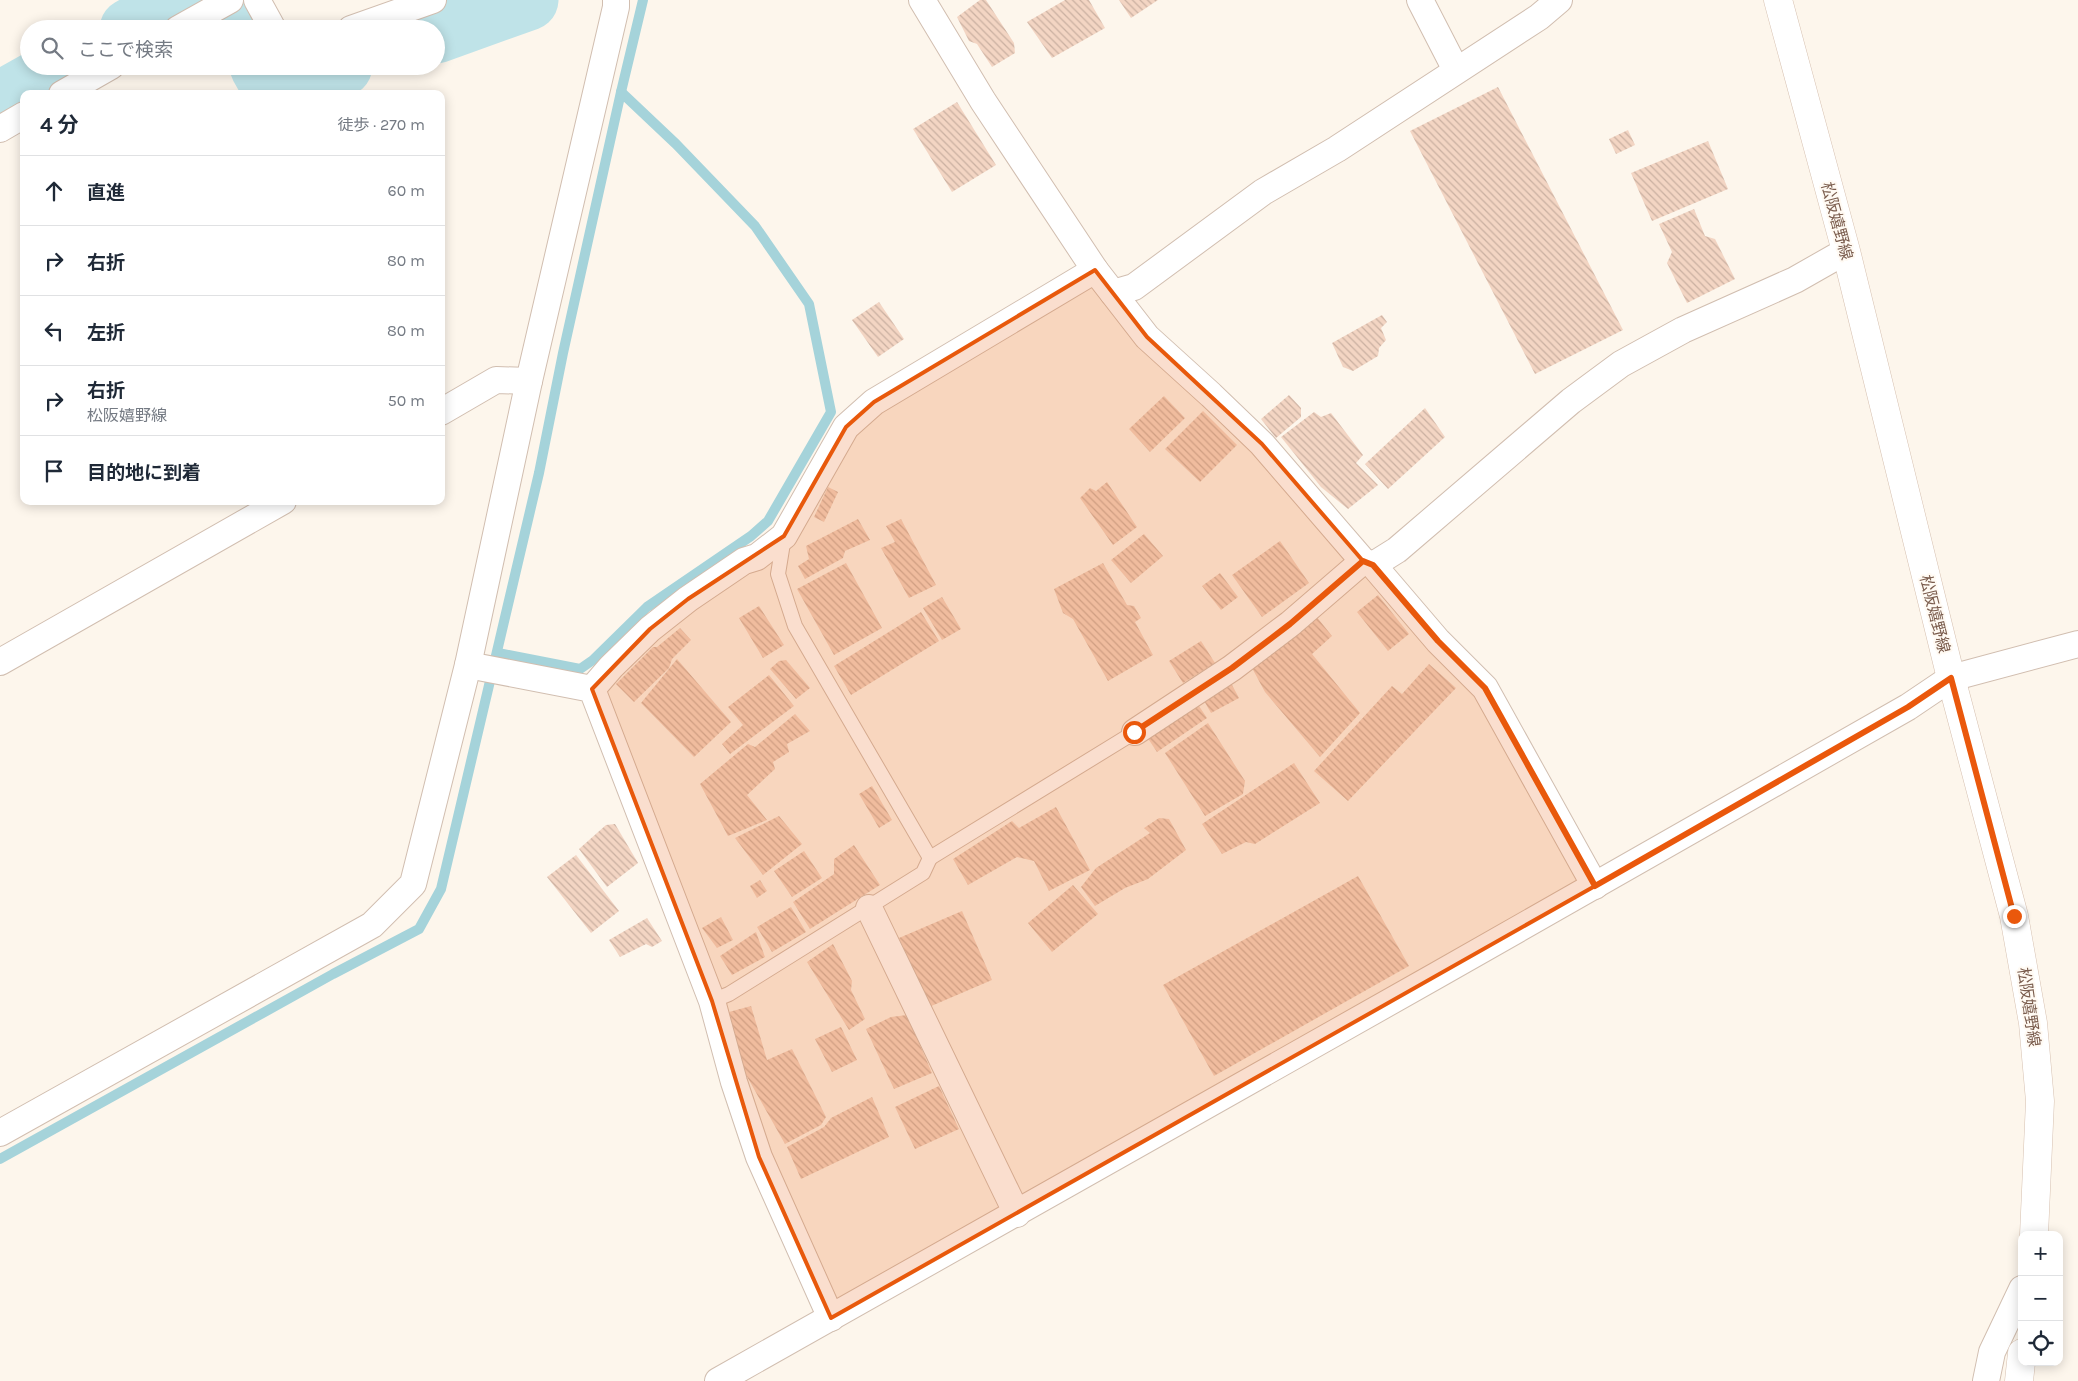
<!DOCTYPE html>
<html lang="ja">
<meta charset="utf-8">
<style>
body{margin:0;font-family:Karla,"Noto Sans JP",sans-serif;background:#f6f6f7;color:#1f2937}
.controls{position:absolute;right:15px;bottom:15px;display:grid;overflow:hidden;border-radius:10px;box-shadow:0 2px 12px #0003}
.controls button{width:45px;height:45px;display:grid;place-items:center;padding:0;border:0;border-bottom:1px solid #e0e1e3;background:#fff;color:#1f2937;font:25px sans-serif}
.stop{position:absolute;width:15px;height:15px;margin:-11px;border:4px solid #ea580c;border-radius:50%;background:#fff}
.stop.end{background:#ea580c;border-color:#fff;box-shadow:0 1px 5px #0008}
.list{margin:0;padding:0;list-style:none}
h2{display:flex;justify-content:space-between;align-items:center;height:65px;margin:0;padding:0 20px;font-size:21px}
h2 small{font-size:16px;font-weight:400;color:#747a83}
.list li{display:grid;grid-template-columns:32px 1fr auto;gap:15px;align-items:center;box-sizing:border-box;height:70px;padding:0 20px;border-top:1px solid #e0e1e3}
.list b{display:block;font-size:19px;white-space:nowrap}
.list p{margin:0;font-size:16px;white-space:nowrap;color:#747a83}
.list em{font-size:16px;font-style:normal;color:#747a83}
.icon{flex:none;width:28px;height:28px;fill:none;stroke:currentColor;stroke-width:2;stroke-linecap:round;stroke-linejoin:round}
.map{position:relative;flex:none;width:2078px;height:1381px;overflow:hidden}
.search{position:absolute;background:#fff;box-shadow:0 2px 12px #0003;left:20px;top:20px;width:425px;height:55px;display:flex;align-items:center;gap:12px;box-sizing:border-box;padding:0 18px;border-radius:28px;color:#747a83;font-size:19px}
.panel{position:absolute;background:#fff;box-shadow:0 2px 12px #0003;left:20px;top:90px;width:425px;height:415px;border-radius:10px}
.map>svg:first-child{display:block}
</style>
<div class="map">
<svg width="2078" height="1381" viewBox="0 0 2078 1381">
<defs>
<pattern id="building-back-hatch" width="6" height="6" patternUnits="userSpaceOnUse" patternTransform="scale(1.25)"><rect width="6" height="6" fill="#f3d5c3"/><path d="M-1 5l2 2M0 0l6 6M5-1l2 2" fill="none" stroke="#cab0a1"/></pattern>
</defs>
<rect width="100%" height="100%" fill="#fdf6ec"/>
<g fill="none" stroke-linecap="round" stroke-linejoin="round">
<!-- stream -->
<g stroke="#a5d3da" stroke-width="10">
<path d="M498 653 580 669 593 660 647 607 751 536 768 521 831 412 809 304 755 226 676 144 621 92"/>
<path d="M0 1159 333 974 419 929 441 889 539 473 563 353 621 92 643 0"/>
</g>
<!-- river -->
<g stroke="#bfe3e8" stroke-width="61">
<path d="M220 0 237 29"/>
<path d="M130 29 181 0"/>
<path d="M436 33 528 0"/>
<path d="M260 66 274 91 342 66"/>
<path d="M0 102 64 66"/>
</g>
</g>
<!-- building -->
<g fill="url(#building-back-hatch)">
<path d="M980 0H986L1014 43 1015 53 992 67 977 44 969 41 957 17Z"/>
<path d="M1065 0H1089L1105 28 1052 58 1027 22Z"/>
<path d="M1119 0H1158L1131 18Z"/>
<path d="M1498 87 1623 330 1535 374 1410 131Z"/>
<path d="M957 102 996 165 952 192 913 129Z"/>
<path d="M1628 130 1635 145 1616 154 1609 139Z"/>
<path d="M1708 141 1728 189 1652 221 1631 173Z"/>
<path d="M1694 209 1705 236 1715 239 1735 279 1687 303 1667 263 1672 252 1659 224Z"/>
<path d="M879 302 904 339 878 357 852 320Z"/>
<path d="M1382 315 1387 322 1381 328 1386 340 1379 348 1378 356 1353 371 1343 367 1332 343Z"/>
<path d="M1289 395 1301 408V417L1276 438 1261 419Z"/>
<path d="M1164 396 1185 418 1150 452 1129 429Z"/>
<path d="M1425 408 1445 437 1388 489 1365 464Z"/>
<path d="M1203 411 1237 445 1200 482 1165 449Z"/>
<path d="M1314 412 1321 417 1331 413 1363 455 1356 463 1378 485 1348 509 1321 487 1281 437Z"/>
<path d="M1107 482 1137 527 1113 545 1080 498 1090 488 1096 491Z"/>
<path d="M828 487 838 492 824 522 814 517Z"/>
<path d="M858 519 870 540 845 551 843 558 805 579 798 566 809 559 806 546Z"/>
<path d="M901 519 936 585 909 598 881 548 895 542 886 526Z"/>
<path d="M1144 534 1163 556 1131 583 1111 560Z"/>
<path d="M1280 541 1309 583 1262 617 1232 575Z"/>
<path d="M846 563 882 628 834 655 797 589Z"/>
<path d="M1103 563 1127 605 1134 606 1141 618 1135 622 1153 655 1108 681 1073 619 1063 613 1054 589Z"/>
<path d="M1220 573 1238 597 1221 610 1202 586Z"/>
<path d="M1378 595 1409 634 1388 651 1357 612Z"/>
<path d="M942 597 961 629 942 640 923 608Z"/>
<path d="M759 606 784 645 763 658 739 618Z"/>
<path d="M921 612 939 641 851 695 834 666Z"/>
<path d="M1316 616 1332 636 1312 654 1360 713 1320 757 1265 692 1252 668Z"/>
<path d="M680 628 691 640 672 659 669 668 634 702 616 684 653 647H657Z"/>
<path d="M1201 641 1215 663 1183 683 1169 661Z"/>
<path d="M677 659 731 722 694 757 641 703Z"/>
<path d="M786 660 810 688 796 699 770 669 779 661Z"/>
<path d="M1429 664 1456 688 1348 801 1314 771 1392 686 1402 694Z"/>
<path d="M769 675 794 706 730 754 722 744 743 725 728 707Z"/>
<path d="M1231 683 1239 698 1211 713 1203 699Z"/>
<path d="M1197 703 1207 718 1157 752 1147 737Z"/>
<path d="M795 714 810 731 787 744 789 752 773 762 775 769 747 795 767 820 728 836 700 784 748 744 755 747Z"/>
<path d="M1208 723 1245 781 1243 794 1205 816 1165 753Z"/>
<path d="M1294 763 1320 803 1255 844 1246 842 1222 854 1202 824Z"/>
<path d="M872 786 892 820 879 828 859 794Z"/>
<path d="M1056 807 1090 870 1049 891 1034 861 1017 857 968 885 953 859 1012 821 1019 828Z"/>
<path d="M779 816 802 844 763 875 735 838Z"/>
<path d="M1159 818 1169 819 1186 850 1148 879 1125 888 1095 906 1081 887 1096 868 1150 833 1144 828Z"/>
<path d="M615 824 638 863 607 887 579 849 606 825Z"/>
<path d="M854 845 880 885 810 929 793 902 834 874V859Z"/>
<path d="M804 851 822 878 792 897 774 871Z"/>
<path d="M576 855 619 911 591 933 547 877Z"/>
<path d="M1358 876 1409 966 1214 1076 1163 985Z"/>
<path d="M760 880 767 891 757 898 750 886Z"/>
<path d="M1073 885 1098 914 1052 952 1028 923Z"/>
<path d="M791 907 806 932 772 952 757 927Z"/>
<path d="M962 911 992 980 929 1007 899 938Z"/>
<path d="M721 917 733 940 717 948 702 928Z"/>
<path d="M647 918 662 941 652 947 646 944 620 957 609 940Z"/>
<path d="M756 932 765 957 732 975 720 956Z"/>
<path d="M833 944 852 981 851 990 865 1019 849 1030 807 962Z"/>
<path d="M751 1006 767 1060 792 1049 826 1117 821 1125 785 1144 745 1073 729 1012Z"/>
<path d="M907 1015 932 1073 894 1089 866 1029 891 1017Z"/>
<path d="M841 1027 857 1060 832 1072 815 1039Z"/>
<path d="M939 1086 959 1129 915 1149 895 1107Z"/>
<path d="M872 1097 889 1137 801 1179 787 1147 824 1127 831 1118Z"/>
</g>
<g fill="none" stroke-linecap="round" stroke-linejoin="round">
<defs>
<g id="service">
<path d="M930 858 1135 732"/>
<path d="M712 1001 729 994 923 873 930 858 795 626 778 574 784 537"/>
</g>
<g id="minor">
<path d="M257 0 273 29"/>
<path d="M922 0 983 101 1095 270 1147 337 1211 395 1262 444 1363 561 1373 565 1438 641 1485 688 1595 886"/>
<path d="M1420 0 1456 70"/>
<path d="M178 29 230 0"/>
<path d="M351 29 433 0"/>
<path d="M62 94 111 66"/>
<path d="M0 129 24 115"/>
<path d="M1113 293 1134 287 1263 192 1337 149 1539 17 1559 0"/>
<path d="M441 412 496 380 529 381 616 7V0"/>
<path d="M1373 565 1397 550 1571 401 1621 364 1683 330 1795 280 1846 251"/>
<path d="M0 662 283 501"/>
<path d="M468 665 592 689 712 1001 734 1082 759 1157 831 1318"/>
<path d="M592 689 611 667 650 629 688 599 744 561 757 557 784 536 846 427 874 402 1095 270"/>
<path d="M1135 732 1232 668 1290 624 1363 561"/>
<path d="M869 908 1017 1214"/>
<path d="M0 1133 372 925 413 884 468 665 529 381"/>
<path d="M718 1381C1116 1158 1512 933 1908 707L1951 678 2078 644"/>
<path d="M1986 1381 1992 1352 2022 1289"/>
</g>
<g id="secondary">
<path d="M1778 0 1846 251 1951 678 2014 916 2033 1023 2040 1101 2034 1235"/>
<path d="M2019 1381 2022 1353"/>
</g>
</defs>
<!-- service casing -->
<use href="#service" stroke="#d1beb0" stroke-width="16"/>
<!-- minor casing -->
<use href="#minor" stroke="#d1beb0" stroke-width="28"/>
<!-- secondary casing -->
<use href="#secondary" stroke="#d6c0b0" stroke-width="29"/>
<!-- service -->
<use href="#service" stroke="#fff" stroke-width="14"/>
<!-- minor -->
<use href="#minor" stroke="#fff" stroke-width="26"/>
<!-- secondary -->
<use href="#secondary" stroke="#fff" stroke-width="28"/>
</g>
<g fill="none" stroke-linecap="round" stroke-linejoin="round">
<!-- route -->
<path stroke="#ea580c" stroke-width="6" d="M1134 732 1232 668 1290 624 1363 561 1373 565 1438 641 1485 688 1595 886 1908 707 1951 678 2014 916"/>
</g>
<!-- marked area -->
<path fill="#e8590c" fill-opacity="0.2" stroke="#e8590c" stroke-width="4" stroke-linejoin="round" d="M1095 270 1147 337 1262 444 1363 561 1373 565 1438 641 1485 688 1595 886 831 1318 759 1157 712 1001 592 689 650 629 688 599 784 536 846 427 874 402Z"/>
<g text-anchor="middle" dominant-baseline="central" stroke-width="4" stroke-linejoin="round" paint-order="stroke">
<!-- street labels -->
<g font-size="16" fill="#7a5c4d" stroke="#fffaf3">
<text transform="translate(1837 221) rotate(75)">松阪嬉野線</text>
<text transform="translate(1935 614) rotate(76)">松阪嬉野線</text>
<text transform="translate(2029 1007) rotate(82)">松阪嬉野線</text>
</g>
</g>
</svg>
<div class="controls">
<button>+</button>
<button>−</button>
<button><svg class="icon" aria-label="locate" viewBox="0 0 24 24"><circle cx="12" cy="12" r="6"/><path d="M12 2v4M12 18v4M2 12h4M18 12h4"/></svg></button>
</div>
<div class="stop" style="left:1134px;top:732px"></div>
<div class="stop end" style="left:2014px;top:916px"></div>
<div class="search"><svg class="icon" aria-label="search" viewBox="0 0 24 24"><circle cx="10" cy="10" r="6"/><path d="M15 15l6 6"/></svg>ここで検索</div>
<section class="panel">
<h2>4 分<small>徒歩 · 270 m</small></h2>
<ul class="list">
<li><svg class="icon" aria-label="ahead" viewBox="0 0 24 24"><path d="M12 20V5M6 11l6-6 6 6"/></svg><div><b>直進</b></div><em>60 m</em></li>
<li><svg class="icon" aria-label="right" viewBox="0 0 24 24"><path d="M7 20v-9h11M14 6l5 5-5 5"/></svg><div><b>右折</b></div><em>80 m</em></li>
<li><svg class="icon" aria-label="left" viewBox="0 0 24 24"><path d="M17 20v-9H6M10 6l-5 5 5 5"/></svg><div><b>左折</b></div><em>80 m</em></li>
<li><svg class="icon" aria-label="right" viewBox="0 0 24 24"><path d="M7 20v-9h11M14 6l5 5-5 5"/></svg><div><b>右折</b><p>松阪嬉野線</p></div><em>50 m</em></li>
<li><svg class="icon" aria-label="arrive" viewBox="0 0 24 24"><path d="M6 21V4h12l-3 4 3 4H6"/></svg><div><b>目的地に到着</b></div></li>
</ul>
</section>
</div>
